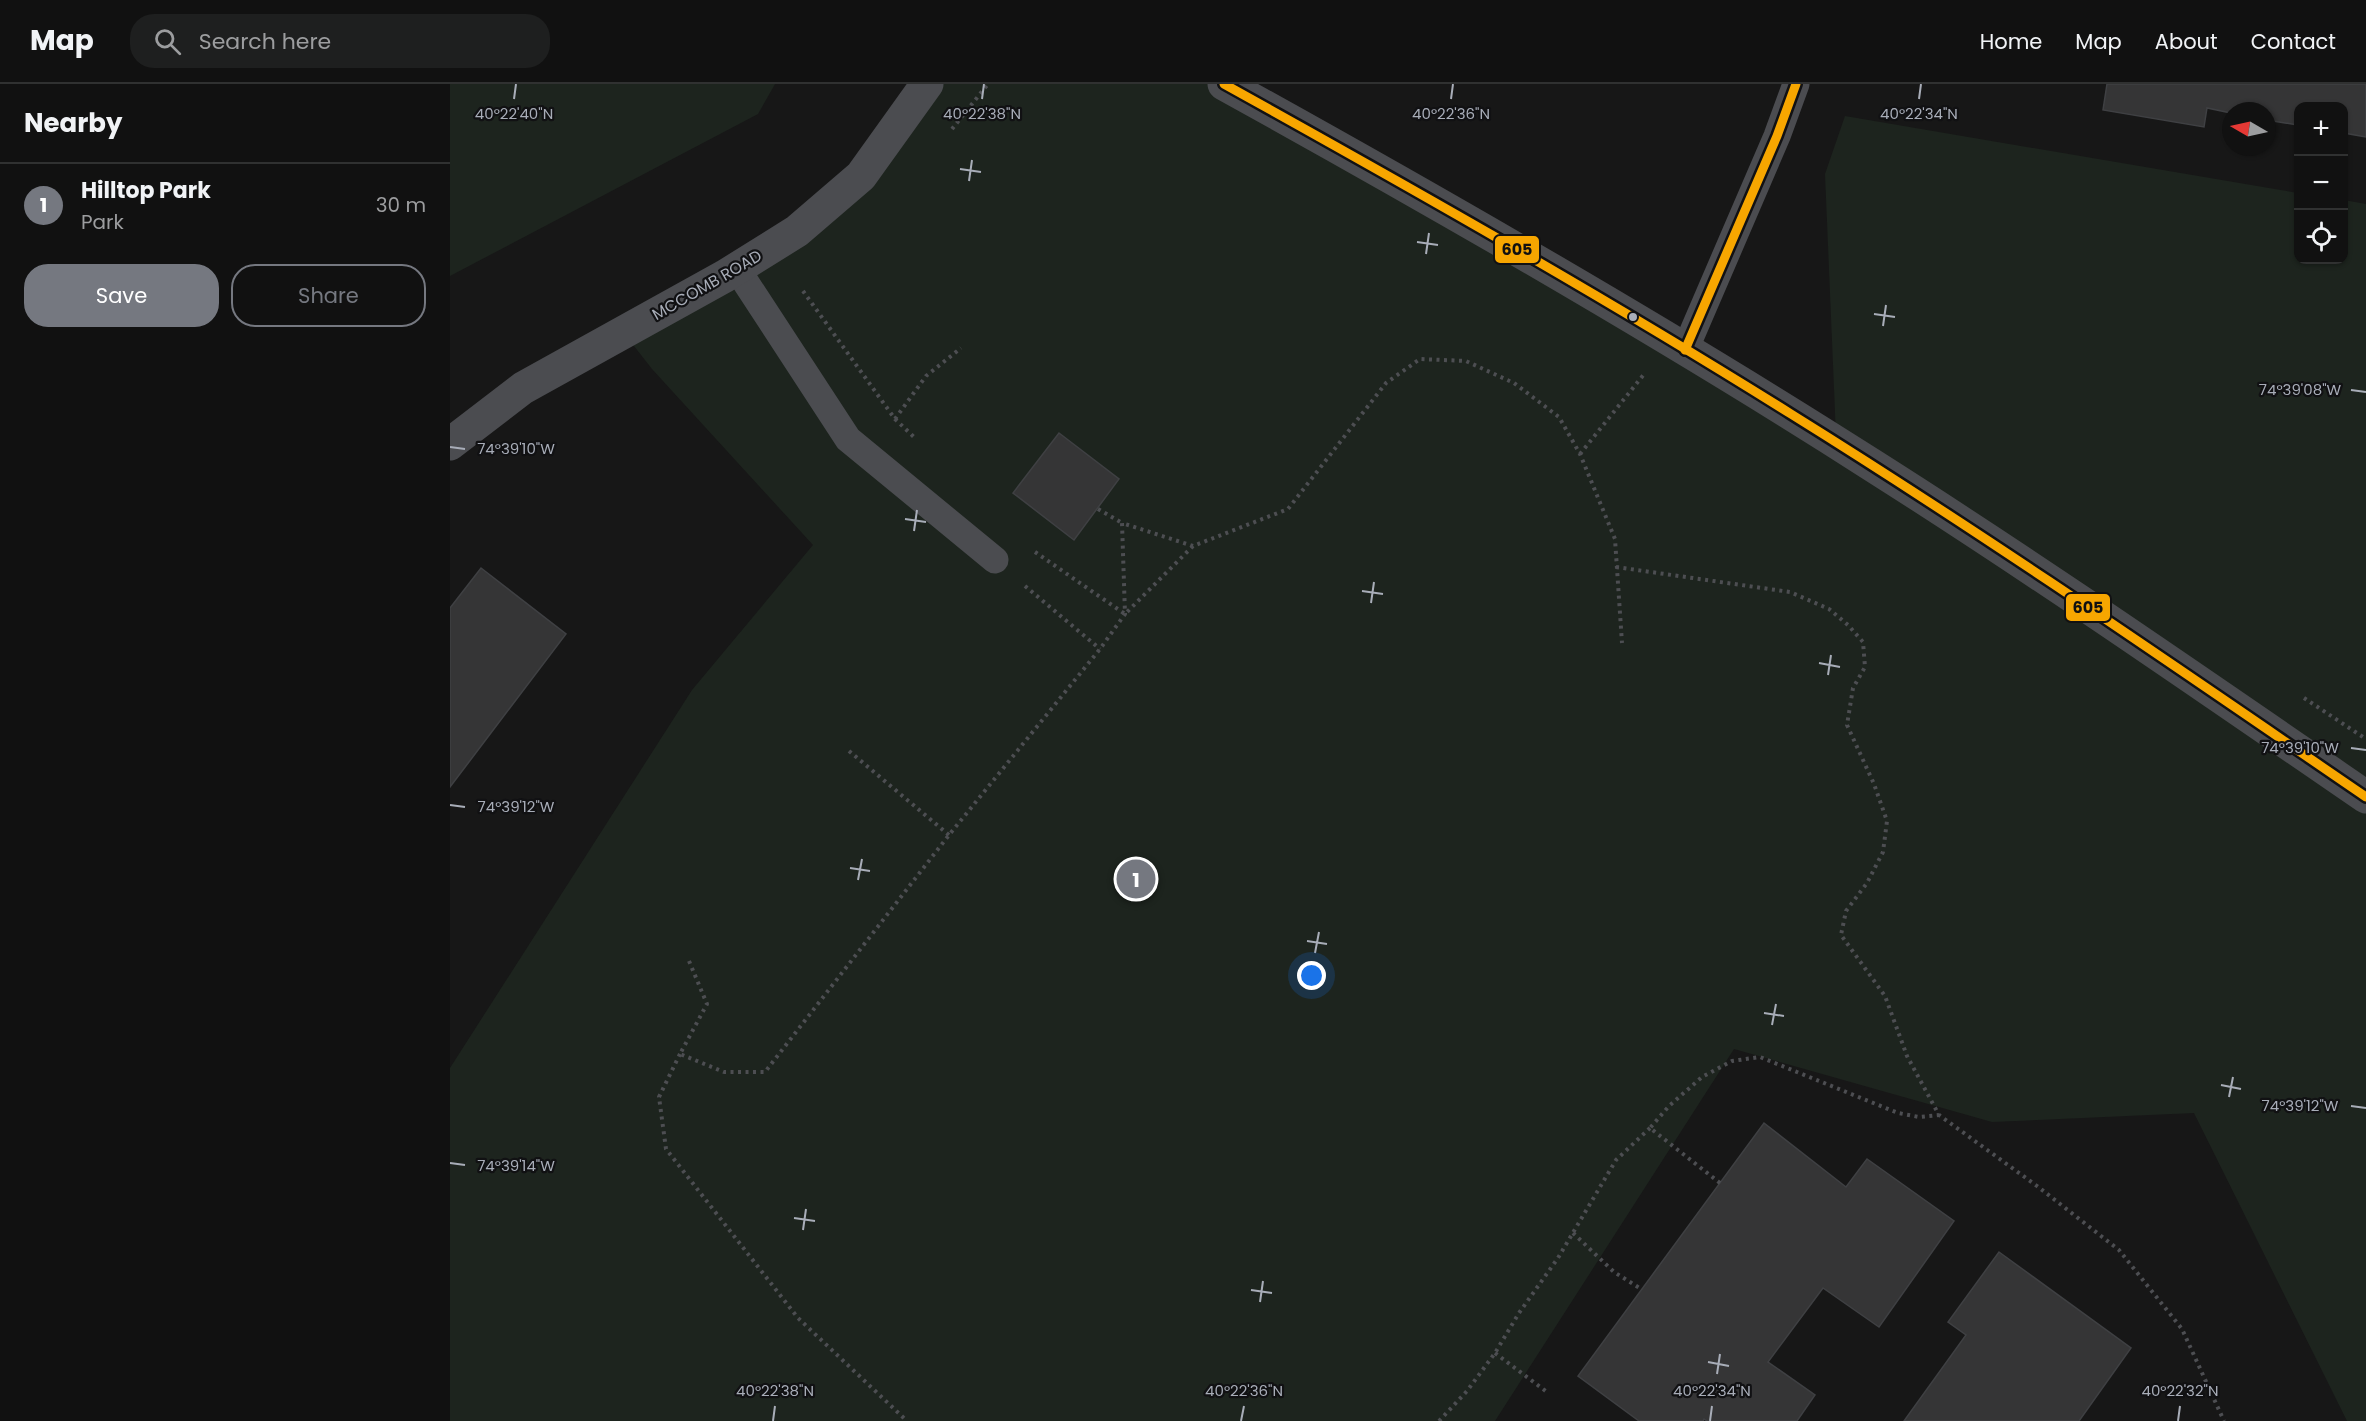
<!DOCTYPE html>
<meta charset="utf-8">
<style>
body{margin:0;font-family:Poppins,sans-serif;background:#1e1f1f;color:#f1f3f6}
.controls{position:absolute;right:18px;top:18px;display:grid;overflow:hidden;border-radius:12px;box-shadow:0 2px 4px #0004}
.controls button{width:54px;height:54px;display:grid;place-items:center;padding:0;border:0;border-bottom:2px solid #303131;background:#111;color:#f1f3f6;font:30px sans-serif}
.compass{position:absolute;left:1772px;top:18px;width:54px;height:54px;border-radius:50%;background:#111;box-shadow:0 2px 4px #0004;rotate:279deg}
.you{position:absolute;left:862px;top:892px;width:21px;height:21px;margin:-15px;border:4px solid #fff;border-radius:50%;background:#1a73e8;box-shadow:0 0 0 9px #1a73e833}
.badge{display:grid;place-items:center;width:39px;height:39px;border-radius:50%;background:#757880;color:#fff;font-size:20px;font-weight:700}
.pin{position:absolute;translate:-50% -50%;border:3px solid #fff;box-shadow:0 2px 6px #0006}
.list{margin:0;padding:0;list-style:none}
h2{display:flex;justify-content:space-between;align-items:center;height:78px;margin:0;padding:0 24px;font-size:26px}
h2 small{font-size:20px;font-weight:400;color:#9c9d9f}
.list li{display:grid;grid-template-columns:39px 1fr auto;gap:18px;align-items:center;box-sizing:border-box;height:84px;padding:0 24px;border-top:2px solid #303131}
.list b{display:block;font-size:22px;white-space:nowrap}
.list p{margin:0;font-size:20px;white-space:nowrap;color:#9c9d9f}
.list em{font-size:20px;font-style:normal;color:#9c9d9f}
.actions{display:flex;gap:12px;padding:18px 24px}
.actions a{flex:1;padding:14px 0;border:2px solid #757880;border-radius:24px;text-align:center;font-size:21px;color:#757880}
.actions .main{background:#757880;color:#fff}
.icon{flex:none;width:33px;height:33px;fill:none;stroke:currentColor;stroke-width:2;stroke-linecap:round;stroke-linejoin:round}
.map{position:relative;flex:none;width:1916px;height:1337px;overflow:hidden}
header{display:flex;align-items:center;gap:36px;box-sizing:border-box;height:84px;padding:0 30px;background:#111;border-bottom:2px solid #303131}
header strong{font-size:28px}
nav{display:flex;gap:33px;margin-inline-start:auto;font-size:21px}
.search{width:420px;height:54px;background:#1e1f1f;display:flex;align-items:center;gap:15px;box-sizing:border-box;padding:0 21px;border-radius:24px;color:#9c9d9f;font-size:22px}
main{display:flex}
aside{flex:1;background:#111}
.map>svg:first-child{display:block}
</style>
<header>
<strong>Map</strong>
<div class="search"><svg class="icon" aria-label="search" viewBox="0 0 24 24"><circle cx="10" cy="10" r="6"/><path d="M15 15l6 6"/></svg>Search here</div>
<nav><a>Home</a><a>Map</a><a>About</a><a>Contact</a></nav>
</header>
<main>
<aside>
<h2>Nearby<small></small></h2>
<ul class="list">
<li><span class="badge">1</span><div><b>Hilltop Park</b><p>Park</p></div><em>30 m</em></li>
</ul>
<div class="actions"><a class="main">Save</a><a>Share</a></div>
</aside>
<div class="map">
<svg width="1916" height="1337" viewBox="0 0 1916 1337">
<rect width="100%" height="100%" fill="#171717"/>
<!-- green -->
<g fill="#1d241e">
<path d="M0 0H325L308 30 0 192Z"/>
<path d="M477 0H774L1386 352 1375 90 1395 32 1848 109V176H1894V116L1916 120V1337H1897L1744 1029 1542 1038 1284 965 1045 1337H0V984L242 606 363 461 202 285 173 248 347 147Z"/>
</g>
<!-- building -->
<g fill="#353536" stroke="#3f4043" stroke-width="1.5">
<path d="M1657 0H1916V53L1894 49V22H1848V41L1817 36V27H1781V29L1757 24 1754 43 1653 26Z"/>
<path d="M609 349 669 395 624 456 563 409Z"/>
<path d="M31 484 116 550 0 703V524Z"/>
<path d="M1314 1039 1396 1103 1417 1075 1504 1137 1429 1243 1373 1204 1318 1278 1365 1311 1347 1337H1257L1254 1335 1253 1337H1189L1128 1292Z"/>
<path d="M1549 1168 1681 1264 1629 1337H1454L1516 1251 1498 1238Z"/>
</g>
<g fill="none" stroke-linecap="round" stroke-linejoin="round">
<!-- path -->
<g stroke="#4d4e52" stroke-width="4" stroke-dasharray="3 4.5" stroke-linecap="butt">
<path d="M502 45 538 0"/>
<path d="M353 207 445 335 466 355"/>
<path d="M445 335 476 292 511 264"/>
<path d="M1130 370 1195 289"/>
<path d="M648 425 672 439"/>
<path d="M585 468 675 530 743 462"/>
<path d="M1166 483 1340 508 1379 525 1398 541 1413 558 1415 583 1403 604 1397 641 1424 700 1437 737 1433 768 1417 799 1396 827 1391 851 1435 912 1457 972 1489 1031 1587 1102 1669 1166 1732 1245 1774 1337"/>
<path d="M575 502 650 565"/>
<path d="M1854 614 1916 655"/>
<path d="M399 667 499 751"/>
<path d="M239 877 257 920 230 970 274 988H315L499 751 650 565 675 530 672 439 743 462 838 425 936 299 970 275 1016 277 1064 299 1109 333 1130 370 1165 455 1172 559"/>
<path d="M230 970 209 1013 216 1065 348 1234 457 1337"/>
<path d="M1270 1099 1200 1044 1219 1022 1252 993 1282 977 1310 973 1448 1029 1469 1033 1489 1031"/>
<path d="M1123 1149 1164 1188 1191 1205"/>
<path d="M1045 1269 1097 1308"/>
<path d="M989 1337 1017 1307 1045 1269 1069 1229 1108 1174 1166 1076 1200 1044"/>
</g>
<!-- service -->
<g stroke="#4b4c50" stroke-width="27">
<path d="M287 185 398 355 545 476"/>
<path d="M1235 266 1327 52 1346 0"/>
</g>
<!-- minor -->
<path stroke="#4b4c50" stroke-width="33" d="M0 360 73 304 275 192 347 147 411 92 477 0"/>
<!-- tertiary -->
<path stroke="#4b4c50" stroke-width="33" d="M774 0C993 121 1211 246 1422 381 1589 487 1753 601 1916 713"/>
<defs>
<g id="bus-1">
<path d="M774 0C965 106 1156 214 1341 330 1537 452 1726 583 1916 713"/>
<path d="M1235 266 1327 52 1346 0"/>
</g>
</defs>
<!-- bus-1 casing -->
<use href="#bus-1" stroke="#111113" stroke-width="14"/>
<!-- bus-1 -->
<use href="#bus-1" stroke="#f7a600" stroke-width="9"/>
</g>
<!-- ticks -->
<path fill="none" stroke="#a8adb8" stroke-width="2" d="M64 15 66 0M532 15 534 0M1001 15 1003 0M1469 15 1471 0M510 85 531 88M519 97 522 76M967 158 988 161M976 170 979 149M1424 230 1445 233M1433 242 1436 221M1901 306 1916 308M0 363 15 365M455 435 476 438M464 447 467 426M912 507 933 510M921 519 924 498M1369 579 1390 583M1378 591 1381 571M1901 664 1916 666M0 721 15 723M400 784 420 787M408 796 412 775M857 857 877 860M865 869 869 848M1314 929 1334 932M1322 941 1326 920M1771 1001 1791 1005M1779 1013 1783 993M1901 1022 1916 1024M0 1079 15 1081M344 1134 365 1137M353 1146 356 1125M801 1206 822 1209M810 1218 813 1197M1258 1278 1279 1282M1267 1290 1270 1270M323 1337 325 1322M791 1337 794 1322M1260 1337 1262 1322M1728 1337 1730 1322"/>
<!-- markers -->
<circle fill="#a8adb8" stroke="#111113" stroke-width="2" cx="1183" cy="233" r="5"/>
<g text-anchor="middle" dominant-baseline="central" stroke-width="4.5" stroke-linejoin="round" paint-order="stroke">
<!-- street labels -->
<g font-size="16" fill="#a8adb8" stroke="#111113">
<text transform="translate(257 201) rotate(-30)">MCCOMB ROAD</text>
</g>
</g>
<g font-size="15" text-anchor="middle" fill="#a8adb8" stroke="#111113" stroke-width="4.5" stroke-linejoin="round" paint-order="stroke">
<text x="64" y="35">40°22'40"N</text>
<text x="532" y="35">40°22'38"N</text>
<text x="1001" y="35">40°22'36"N</text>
<text x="1469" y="35">40°22'34"N</text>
<text x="1850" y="311">74°39'08"W</text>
<text x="66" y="370">74°39'10"W</text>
<text x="1850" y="669">74°39'10"W</text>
<text x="66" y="728">74°39'12"W</text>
<text x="1850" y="1027">74°39'12"W</text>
<text x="66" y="1087">74°39'14"W</text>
<text x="325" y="1312">40°22'38"N</text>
<text x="794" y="1312">40°22'36"N</text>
<text x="1262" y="1312">40°22'34"N</text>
<text x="1730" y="1312">40°22'32"N</text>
</g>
<g stroke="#111113" stroke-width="2">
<rect x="1044" y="151" width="46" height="29" rx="6" fill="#f7a600"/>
<rect x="1615" y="509" width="46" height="29" rx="6" fill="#f7a600"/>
</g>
<g font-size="16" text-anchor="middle" font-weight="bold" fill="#111">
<text x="1067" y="171">605</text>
<text x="1638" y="529">605</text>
</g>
</svg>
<div class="controls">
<button>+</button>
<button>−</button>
<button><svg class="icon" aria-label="locate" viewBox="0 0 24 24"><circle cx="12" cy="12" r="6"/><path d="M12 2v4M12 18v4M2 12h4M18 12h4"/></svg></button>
</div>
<svg class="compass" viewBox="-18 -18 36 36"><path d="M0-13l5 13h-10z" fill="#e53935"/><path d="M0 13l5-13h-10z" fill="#9c9d9f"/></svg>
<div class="you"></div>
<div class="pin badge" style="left:686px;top:795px">1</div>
</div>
</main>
